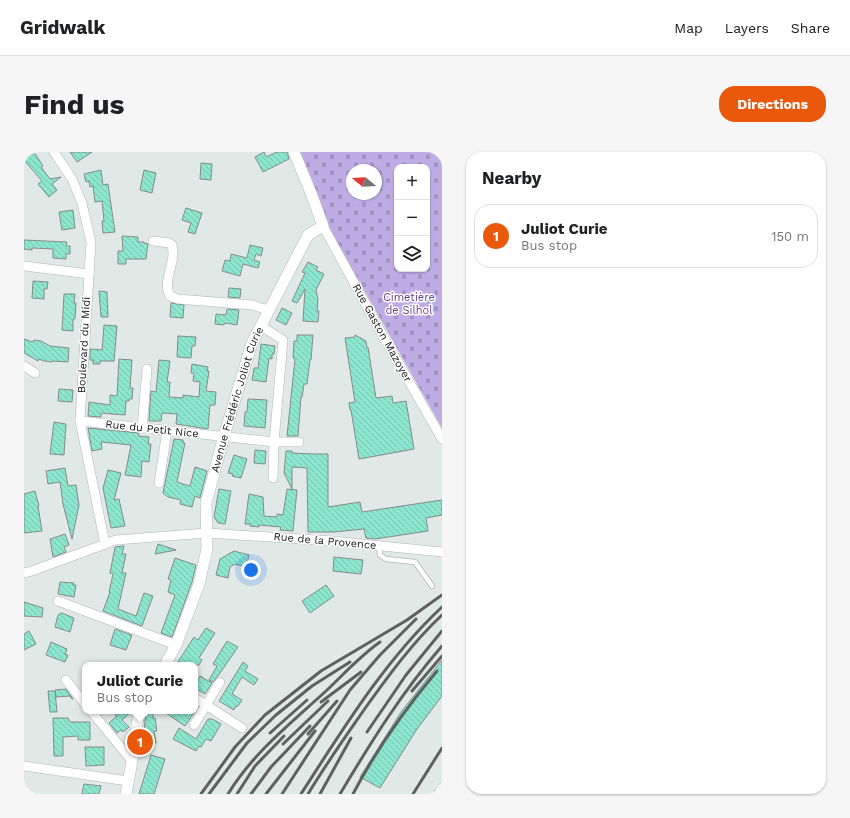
<!DOCTYPE html>
<meta charset="utf-8">
<style>
body{margin:0;font-family:"Work Sans",sans-serif;background:#f6f6f6;color:#202124}
.controls{position:absolute;right:12px;top:12px;display:grid;overflow:hidden;border-radius:8px;box-shadow:0 1px 3px #0004}
.controls button{width:36px;height:36px;display:grid;place-items:center;padding:0;border:0;border-bottom:1px solid #e0e0e0;background:#fff;color:#202124;font:20px sans-serif}
.compass{position:absolute;left:322px;top:12px;width:36px;height:36px;border-radius:50%;background:#fff;box-shadow:0 1px 3px #0004;rotate:288deg}
.you{position:absolute;left:227px;top:418px;width:14px;height:14px;margin:-10px;border:3px solid #fff;border-radius:50%;background:#1a73e8;box-shadow:0 0 0 6px #1a73e833}
.badge{display:grid;place-items:center;width:26px;height:26px;border-radius:50%;background:#ea580c;color:#fff;font-size:13px;font-weight:700}
.pin{position:absolute;translate:-50% -50%;border:2px solid #fff;box-shadow:0 1px 4px #0006}
.popup{position:absolute;left:58px;top:510px;width:116px;height:52px;box-sizing:border-box;display:grid;place-content:center;border-radius:8px;background:#fff;filter:drop-shadow(0 1px 3px #0005);font-size:13px;white-space:nowrap;color:#757577}
.popup b{font-size:15px;color:#202124}
.popup::after{content:'';position:absolute;left:50%;top:100%;margin-left:-8px;border:8px solid transparent;border-top-color:#fff}
.list{margin:0;padding:0;list-style:none}
h2{display:flex;justify-content:space-between;align-items:center;height:52px;margin:0;padding:0 16px;font-size:17px}
h2 small{font-size:13px;font-weight:400;color:#757577}
.list li{display:grid;grid-template-columns:26px 1fr auto;gap:12px;align-items:center;box-sizing:border-box;height:64px;margin:0 8px 8px;padding:0 8px;border:1px solid #e0e0e0;border-radius:16px}
.list b{display:block;font-size:15px;white-space:nowrap}
.list p{margin:0;font-size:13px;white-space:nowrap;color:#757577}
.list em{font-size:13px;font-style:normal;color:#757577}
.icon{flex:none;width:22px;height:22px;fill:none;stroke:currentColor;stroke-width:2;stroke-linecap:round;stroke-linejoin:round}
.map{position:relative;flex:none;width:418px;height:642px;overflow:hidden;border-radius:16px}
header{display:flex;align-items:center;gap:24px;box-sizing:border-box;height:56px;padding:0 20px;background:#fff;border-bottom:1px solid #e0e0e0}
header strong{font-size:19px}
nav{display:flex;gap:22px;margin-inline-start:auto;font-size:14px}
.intro{display:flex;align-items:center;justify-content:space-between;box-sizing:border-box;height:96px;padding:0 24px}
h1{margin:0;font-size:28px}
.button{padding:10px 18px;border-radius:16px;background:#ea580c;color:#fff;font-size:14px;font-weight:700}
main{display:flex;gap:24px;padding:0 24px}
aside{flex:1;background:#fff;border-radius:16px;box-shadow:0 1px 3px #0004}
.map>svg:first-child{display:block}
</style>
<header>
<strong>Gridwalk</strong>
<nav><a>Map</a><a>Layers</a><a>Share</a></nav>
</header>
<div class="intro"><h1>Find us</h1><a class="button">Directions</a></div>
<main>
<div class="map">
<svg width="418" height="642" viewBox="0 0 418 642">
<defs>
<pattern id="cemetery-stones" width="16" height="16" patternUnits="userSpaceOnUse"><rect width="16" height="16" fill="#bdade4"/><path d="M2 7V4a2 2 0 0 1 4 0v3zM10 15v-3a2 2 0 0 1 4 0v3z" fill="#a294c3"/></pattern>
<pattern id="building-back-hatch" width="6" height="6" patternUnits="userSpaceOnUse"><rect width="6" height="6" fill="#8be6cd"/><path d="M-1 5l2 2M0 0l6 6M5-1l2 2" fill="none" stroke="#77c5af"/></pattern>
</defs>
<rect width="100%" height="100%" fill="#e1e9e6"/>
<!-- cemetery -->
<path fill="url(#cemetery-stones)" fill-rule="evenodd" d="M275 0H418V276L304 74 287 25ZM373 15H403V117H373ZM328 18H352V42H328Z"/>
<!-- building -->
<g fill="url(#building-back-hatch)" stroke="#848c8a">
<path d="M10 0 19 14 17 15 26 27 37 25 28 32 33 38 25 45 14 32 18 29 0 8Z"/>
<path d="M46 0H68L53 10Z"/>
<path d="M240 0 242 5 253 0H263L265 7 239 20 231 5Z"/>
<path d="M177 11 188 12 187 28 176 27Z"/>
<path d="M77 18 79 33 84 32 91 80 79 81 78 69H80L78 49 71 50 69 34 66 35 65 29 62 30 60 22Z"/>
<path d="M120 18 132 21 128 41 116 38Z"/>
<path d="M162 56 178 61 171 82 164 80 167 71 158 68Z"/>
<path d="M49 58 51 76 38 78 35 60Z"/>
<path d="M98 84 114 85V90H120V91L124 92 122 107H102V112H94V99H99Z"/>
<path d="M0 88 43 90 42 94H46V102H42V107L29 106V97L8 96V98L0 97Z"/>
<path d="M226 93 239 96 237 104 232 102 230 108 236 110 234 116 219 112 216 124 198 119 201 108 206 109 207 102 223 106Z"/>
<path d="M284 110 294 115 292 118 300 122 292 138 294 147 293 159H295L294 170 279 169 281 137 273 151 268 149 281 121 278 120Z"/>
<path d="M9 129 24 130 23 137H20V147L8 146Z"/>
<path d="M205 136 217 137 216 146 204 145Z"/>
<path d="M75 139 83 140 84 165H77Z"/>
<path d="M40 142H51L50 151H52L51 167H49V179L38 178Z"/>
<path d="M147 151 160 153 159 166 146 165Z"/>
<path d="M258 156 268 161 262 173 252 168Z"/>
<path d="M203 157 215 158 213 173 201 171 200 173 191 172 192 162 202 163Z"/>
<path d="M80 173 93 174 90 209H76V212H69V208H66V197L78 198Z"/>
<path d="M273 183H289L287 208H286L283 232H280L278 245H277L274 284H263L271 207 269 206 270 189H273Z"/>
<path d="M331 183 342 189 343 196 344 195 352 246 368 244 369 251 382 249 390 297 335 307 327 258H326L325 251 331 250 321 186 331 185Z"/>
<path d="M154 184 172 185 171 194H168L167 206 153 205Z"/>
<path d="M0 187 9 190 10 188 17 189 26 194 45 196 44 210 28 209V210L20 209 15 207 14 209 0 201Z"/>
<path d="M237 192 251 194 250 202H248V207L245 206 242 230 228 228 230 216H234Z"/>
<path d="M95 207 108 208 106 236H109L108 247H105V249H102L101 263 77 261V265L64 264 65 250 86 253V243L93 244Z"/>
<path d="M135 208 146 209 143 230H146L145 245 159 246V243L175 245 176 230 169 229 170 221H167L168 212 184 215 183 219H185L182 239 192 240 191 253H186L184 277 152 272 153 262 138 261 137 269H125L127 239 132 240Z"/>
<path d="M35 237 49 238 48 250 34 249Z"/>
<path d="M224 247 243 248 241 276 220 274 221 260H223Z"/>
<path d="M30 270 42 272 40 303 26 302Z"/>
<path d="M64 276 115 281 114 284 125 285 124 292H127L125 310 118 309 117 325 101 323 107 293 77 290 78 297 68 299Z"/>
<path d="M150 287 159 288V291H161L153 330 166 334 171 315 183 319 176 346 171 344 168 355 156 352 157 348 144 345 139 341Z"/>
<path d="M231 298 242 299 241 312 230 311Z"/>
<path d="M262 299H268V301L289 302H304V355L336 350 338 360 418 348V363L402 366 404 379 351 387 342 386 340 377 310 380H284L283 316 268 315V337L260 321Z"/>
<path d="M210 303 223 307 217 326 208 324 209 322 204 321Z"/>
<path d="M41 316 44 334 52 333 55 353 48 387 39 352 36 330 24 332 22 319Z"/>
<path d="M84 318 97 321 90 348 95 347 101 374 87 376 79 336Z"/>
<path d="M195 337 207 339 201 372 194 371 190 365Z"/>
<path d="M263 337 273 338 269 379 256 378 257 375 235 373V375L226 374V372H221L225 342 239 345 240 364 253 365V362L259 363Z"/>
<path d="M11 339 15 354H14L18 379 0 381V342Z"/>
<path d="M41 382 45 393 40 395 42 400 29 405 26 387Z"/>
<path d="M134 392 152 398 131 402Z"/>
<path d="M100 394 98 402H102L98 421H102L94 457 112 464 120 441 129 444 118 474 79 459 86 440H85L89 422 86 421 91 395Z"/>
<path d="M210 399 225 403 222 415 211 412 206 415 204 426 192 423 196 407Z"/>
<path d="M310 405 339 408 337 422 309 419Z"/>
<path d="M151 406 172 413 168 430 148 485 137 481 151 443 144 440 147 428 144 427Z"/>
<path d="M36 430 50 431 49 433H52L50 445 34 442Z"/>
<path d="M302 433 310 444 286 461 278 449Z"/>
<path d="M0 450 19 456 18 465 0 464Z"/>
<path d="M38 461 50 466 46 480 31 475 34 463Z"/>
<path d="M182 476 191 481 175 506 178 508 175 513H152L170 485 174 488Z"/>
<path d="M91 477 108 483 102 498 86 493Z"/>
<path d="M5 479 12 492 0 498V482Z"/>
<path d="M203 489 214 495 194 524 189 530 185 528 193 514 189 512Z"/>
<path d="M27 490 43 497 41 502 44 503 41 510 22 503Z"/>
<path d="M418 508V544L393 577 356 636 336 625 377 560Z"/>
<path d="M219 510 224 514 221 519 234 527 230 533 218 525 208 542 218 548 214 554H212L210 558 195 549Z"/>
<path d="M176 524 188 531 181 542 171 536V532Z"/>
<path d="M42 537 49 547H48L46 544 32 545 31 538Z"/>
<path d="M24 539H31L33 560H26Z"/>
<path d="M87 559H108L98 568 105 575 99 580 97 578 93 581 85 571 93 564Z"/>
<path d="M139 559H171L161 574Z"/>
<path d="M129 560V566H131L133 579H130L132 591 119 588 122 561Z"/>
<path d="M29 566H44L46 570H66V588H54V584L39 585V604H30Z"/>
<path d="M184 567H188L197 572 187 589 182 587 177 595 175 594 172 599 149 587 155 576 172 587Z"/>
<path d="M61 595H80V613L62 614Z"/>
<path d="M127 603 141 607 130 642H115Z"/>
<path d="M60 632 77 634 75 642H58Z"/>
</g>
<g fill="none" stroke-linecap="round" stroke-linejoin="round">
<defs>
<path id="service" d="M355 393 356 403 362 407 391 410 408 434"/>
<g id="minor">
<path d="M30 0 48 27 58 51 67 90 56 269 81 392"/>
<path d="M299 74 359 184 418 287"/>
<path d="M129 89 145 91 148 93C149 96 149 100 149 103 148 117 139 131 146 144L154 147 228 153 244 158"/>
<path d="M0 114 65 122"/>
<path d="M237 174 259 188 250 290 249 326"/>
<path d="M0 214 11 221"/>
<path d="M56 269 250 290H275"/>
<path d="M118 276 123 217"/>
<path d="M135 331 143 279"/>
<path d="M0 421 8 419 92 388 183 381 308 389 418 400"/>
<path d="M34 449 152 493"/>
<path d="M42 528 61 552"/>
<path d="M171 546 218 576"/>
<path d="M67 559 108 609"/>
<path d="M170 573 196 530"/>
<path d="M0 614 104 629"/>
<path d="M414 642 418 636"/>
</g>
<g id="tertiary">
<path id="s1" d="M141 513 152 493 175 432 183 397 182 351 200 284 228 191 284 83 299 74 287 41 270 0"/>
<path d="M102 642 108 609 115 559"/>
</g>
</defs>
<!-- service casing -->
<use href="#service" stroke="#afb7b5" stroke-width="6"/>
<!-- minor casing -->
<use href="#minor" stroke="#afb7b5" stroke-width="10"/>
<!-- tertiary casing -->
<use href="#tertiary" stroke="#afb7b5" stroke-width="12"/>
<!-- service -->
<use href="#service" stroke="#fff" stroke-width="4.5"/>
<!-- minor -->
<use href="#minor" stroke="#fff" stroke-width="9"/>
<!-- tertiary -->
<use href="#tertiary" stroke="#fff" stroke-width="11"/>
<!-- rail -->
<g stroke="#5d6160" stroke-width="3">
<path d="M388 539 418 504"/>
<path d="M297 550 337 520"/>
<path d="M343 580 382 523 418 479"/>
<path d="M246 581 283 548"/>
<path d="M284 582 313 549"/>
<path d="M259 592 304 549"/>
<path d="M177 642 211 595 241 563 297 519 383 468 418 443"/>
<path d="M185 642 223 591 252 563 288 534 326 510"/>
<path d="M204 642C229 601 267 571 302 539 320 522 336 504 356 490"/>
<path d="M213 642 231 614 260 584"/>
<path d="M227 642 247 615 286 574"/>
<path d="M242 642 291 579"/>
<path d="M258 642 326 538 356 503 392 467"/>
<path d="M277 642C319 577 361 508 418 455"/>
<path d="M284 642C302 612 322 584 342 555 365 523 389 490 418 463"/>
<path d="M296 642 327 586"/>
<path d="M316 642C347 590 378 540 418 494"/>
<path d="M329 642C352 598 381 557 413 519"/>
<path d="M389 642 418 596"/>
</g>
</g>
<g text-anchor="middle" dominant-baseline="central" stroke-width="3" stroke-linejoin="round" paint-order="stroke">
<!-- park labels -->
<g font-size="11" fill="#5f4492" stroke="#fff">
<text x="385" y="145">Cimetière<tspan x="385" dy="13">de Silhol</tspan></text>
</g>
<!-- street labels -->
<g font-size="11" fill="#141716" stroke="#fff">
<text transform="translate(358 181) rotate(61)">Rue Gaston Mazoyer</text>
<text transform="translate(60 193) rotate(-87)">Boulevard du Midi</text>
<text stroke="none"><textPath href="#s1" startOffset="278">Avenue Frédéric Joliot Curie</textPath></text>
<text transform="translate(128 277) rotate(6)">Rue du Petit Nice</text>
<text transform="translate(301 389) rotate(5)">Rue de la Provence</text>
</g>
</g>
</svg>
<div class="controls">
<button>+</button>
<button>−</button>
<button><svg class="icon" aria-label="layers" viewBox="0 0 24 24"><path d="M12 4l9 5-9 5-9-5zM3 14l9 5 9-5"/></svg></button>
</div>
<svg class="compass" viewBox="-18 -18 36 36"><path d="M0-13l5 13h-10z" fill="#e53935"/><path d="M0 13l5-13h-10z" fill="#757577"/></svg>
<div class="you"></div>
<div class="pin badge" style="left:116px;top:590px">1</div>
<div class="popup"><b>Juliot Curie</b>Bus stop</div>
</div>
<aside>
<h2>Nearby<small></small></h2>
<ul class="list">
<li><span class="badge">1</span><div><b>Juliot Curie</b><p>Bus stop</p></div><em>150 m</em></li>
</ul>
</aside>
</main>
